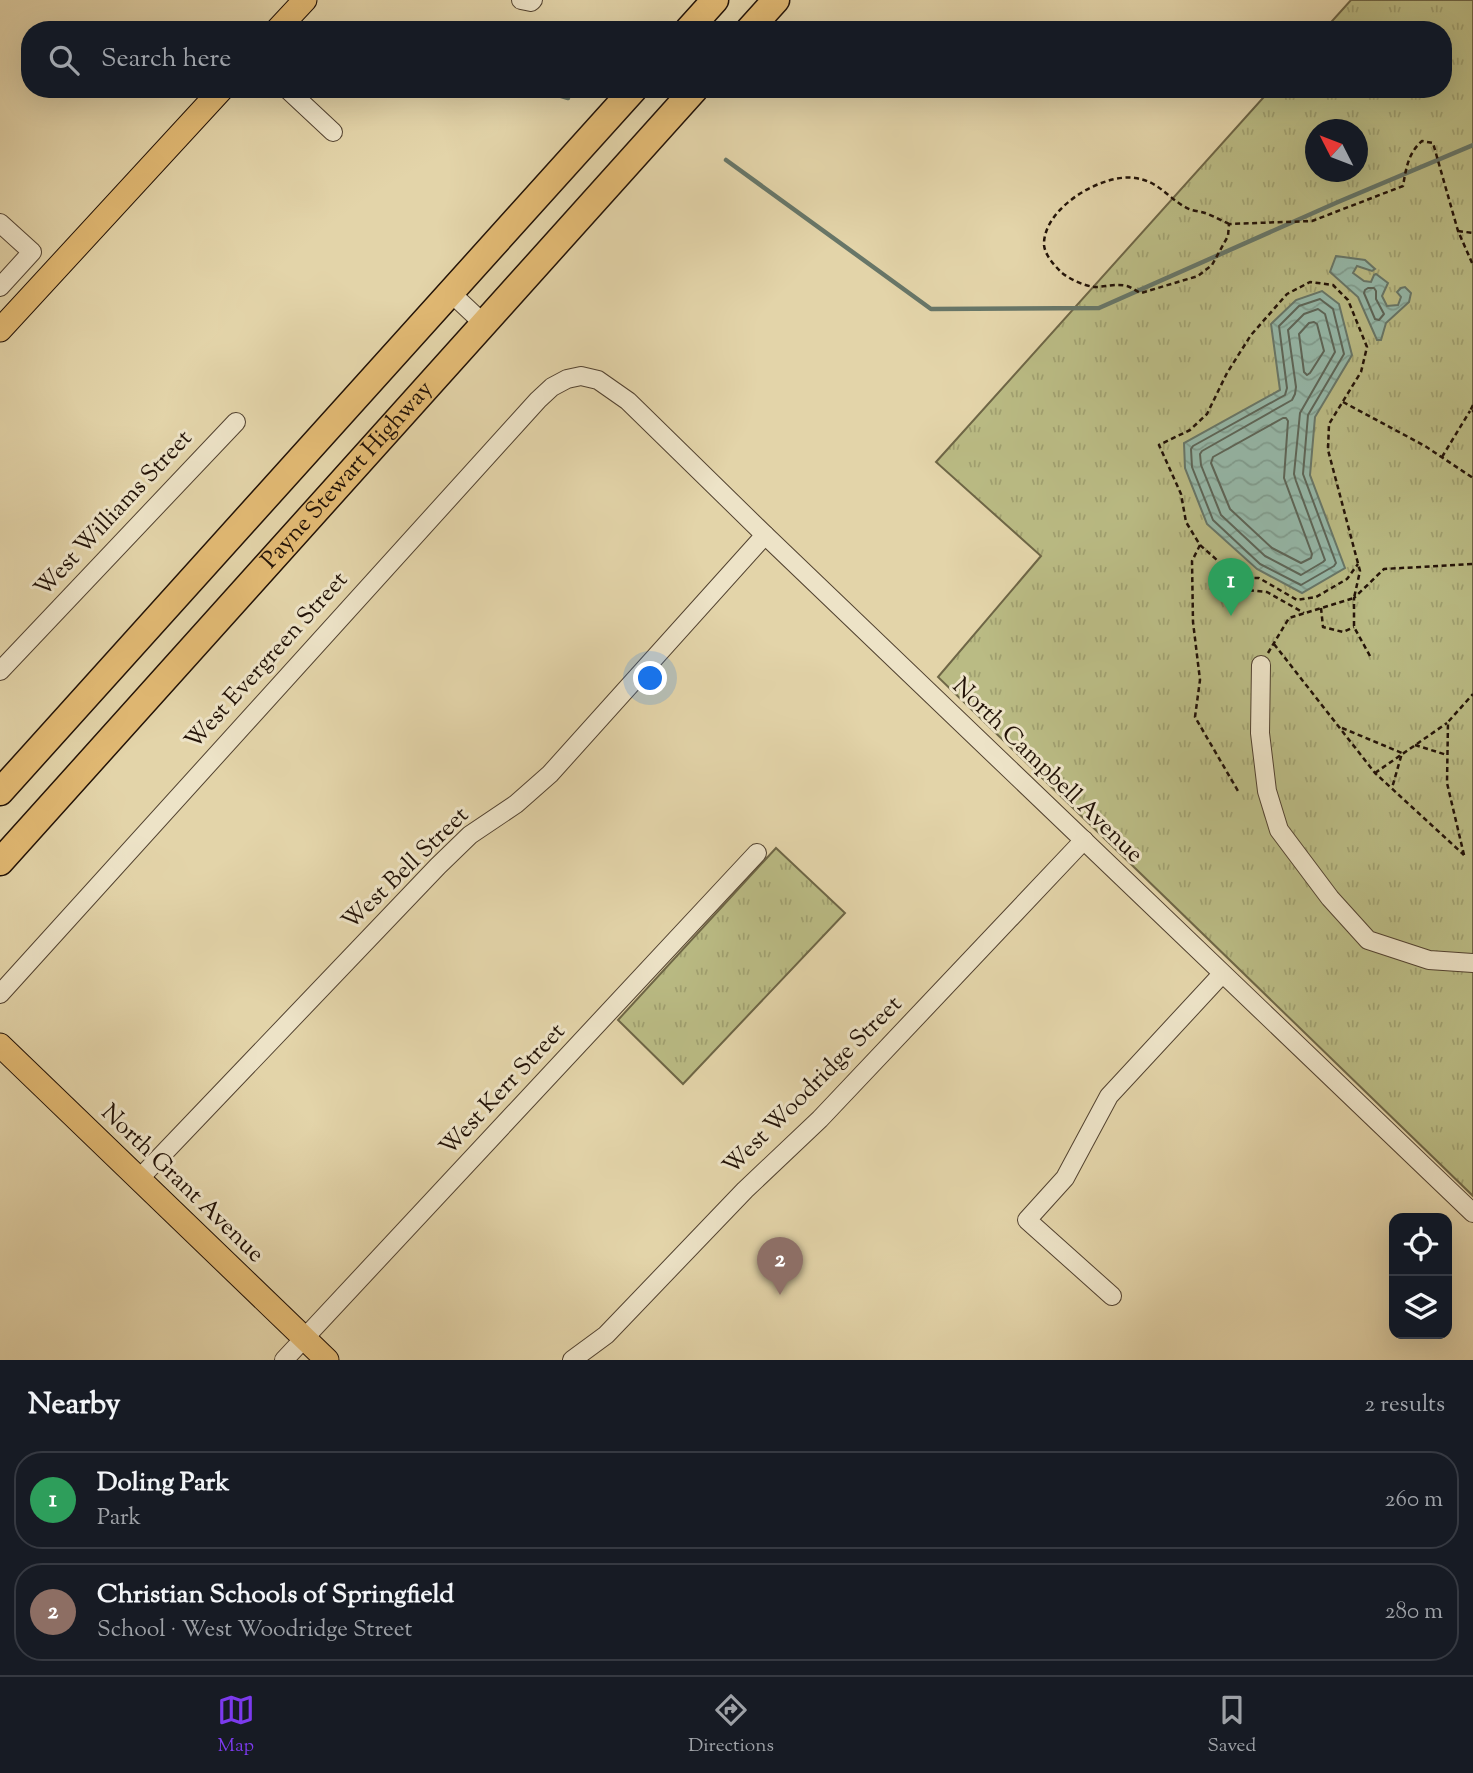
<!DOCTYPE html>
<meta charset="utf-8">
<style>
body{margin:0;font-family:"Sorts Mill Goudy",serif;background:#20242c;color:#f1f3f6}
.controls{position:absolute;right:21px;bottom:21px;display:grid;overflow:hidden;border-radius:14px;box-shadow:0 7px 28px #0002}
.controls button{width:63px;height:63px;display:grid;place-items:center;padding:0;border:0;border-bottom:2px solid #363941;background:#171b24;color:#f1f3f6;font:35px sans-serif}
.compass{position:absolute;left:1305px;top:119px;width:63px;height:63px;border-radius:50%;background:#171b24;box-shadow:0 7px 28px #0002;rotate:312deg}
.you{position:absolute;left:651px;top:679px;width:24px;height:24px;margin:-18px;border:5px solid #fff;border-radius:50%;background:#1a73e8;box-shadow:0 0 0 10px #1a73e833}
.badge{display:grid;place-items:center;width:46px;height:46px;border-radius:50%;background:#7c3aed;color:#fff;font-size:23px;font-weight:700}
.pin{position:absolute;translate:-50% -58px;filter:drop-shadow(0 2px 4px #0008)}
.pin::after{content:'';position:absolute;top:37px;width:24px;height:21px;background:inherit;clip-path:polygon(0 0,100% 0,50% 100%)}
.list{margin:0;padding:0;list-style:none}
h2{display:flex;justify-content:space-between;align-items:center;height:91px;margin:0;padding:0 28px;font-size:30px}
h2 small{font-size:23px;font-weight:400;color:#9ea1a6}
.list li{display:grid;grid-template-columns:46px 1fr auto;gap:21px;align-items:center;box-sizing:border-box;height:98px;margin:0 14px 14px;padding:0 14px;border:2px solid #363941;border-radius:28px}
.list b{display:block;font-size:26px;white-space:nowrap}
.list p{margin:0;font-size:23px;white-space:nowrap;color:#9ea1a6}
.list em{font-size:23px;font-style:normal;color:#9ea1a6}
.icon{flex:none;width:38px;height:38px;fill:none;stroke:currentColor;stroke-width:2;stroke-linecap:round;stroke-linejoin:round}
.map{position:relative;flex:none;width:1473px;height:1360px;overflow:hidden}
.search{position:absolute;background:#171b24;box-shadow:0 7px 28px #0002;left:21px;right:21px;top:21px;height:77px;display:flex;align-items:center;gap:18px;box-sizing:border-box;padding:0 24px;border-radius:28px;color:#9ea1a6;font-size:26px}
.sheet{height:315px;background:#171b24}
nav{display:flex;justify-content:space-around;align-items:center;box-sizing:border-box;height:98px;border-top:2px solid #363941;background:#171b24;font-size:19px;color:#9ea1a6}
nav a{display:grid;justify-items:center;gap:4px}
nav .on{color:#7c3aed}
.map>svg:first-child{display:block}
</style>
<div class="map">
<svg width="1473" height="1360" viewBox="0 0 1473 1360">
<defs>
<pattern id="grass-tufts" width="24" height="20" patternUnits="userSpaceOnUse" patternTransform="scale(1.75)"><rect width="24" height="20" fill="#babb84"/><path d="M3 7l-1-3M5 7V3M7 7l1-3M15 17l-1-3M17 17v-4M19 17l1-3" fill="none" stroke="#a0a070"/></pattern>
<pattern id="water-waves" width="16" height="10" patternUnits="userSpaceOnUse" patternTransform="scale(1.75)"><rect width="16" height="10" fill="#95b8a9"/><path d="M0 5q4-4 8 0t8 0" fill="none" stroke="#809d90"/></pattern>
</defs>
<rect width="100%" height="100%" fill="#e3d4a9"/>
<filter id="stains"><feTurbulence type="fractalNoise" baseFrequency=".00286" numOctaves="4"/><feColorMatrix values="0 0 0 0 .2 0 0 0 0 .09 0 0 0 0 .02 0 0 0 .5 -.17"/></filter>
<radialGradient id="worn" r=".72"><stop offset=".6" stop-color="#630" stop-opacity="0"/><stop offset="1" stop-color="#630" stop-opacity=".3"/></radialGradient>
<!-- grass -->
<g fill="url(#grass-tufts)" stroke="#6e6646" stroke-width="2" fill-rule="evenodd">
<path d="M1351 0H1473V1196L938 677 1041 556 936 462 1271 89H1443V30H1324ZM1316 130H1358V172H1316Z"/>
<path d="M776 848 845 913 683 1084 618 1020Z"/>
</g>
<!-- water -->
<g fill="url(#water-waves)" stroke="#677668" stroke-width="2">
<path d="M1336 256 1365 260 1375 269 1372 271 1357 266 1353 273 1364 281 1371 282 1374 275 1376 274 1388 283 1382 296 1387 306 1398 305 1401 297 1397 292 1401 288 1405 287 1411 293 1409 302 1386 323 1381 340H1377L1358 297 1330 272Z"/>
<path d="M1322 291 1339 304 1352 355 1315 417 1310 475 1345 568 1302 593 1257 569 1207 524 1185 468 1184 443 1280 390 1271 324 1296 300Z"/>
</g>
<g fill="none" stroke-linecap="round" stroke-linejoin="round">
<!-- shore -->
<g stroke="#5c6558" stroke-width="2">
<path d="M1368 288H1374L1376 291V299L1384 314 1379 320 1375 319 1364 293 1365 290Z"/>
<path d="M1320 299 1333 309 1344 354 1308 415 1303 474 1336 563 1334 566 1301 585 1260 564 1213 520 1192 467 1191 449 1193 446 1285 395 1287 388 1279 326 1299 306Z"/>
<path d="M1318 309 1325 314 1335 352 1300 413 1294 474 1296 481 1325 560 1323 562 1301 575 1265 556 1221 515 1201 465 1200 454 1202 451 1292 400 1295 394 1296 387 1288 330 1304 314Z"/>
<path d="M1314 322 1317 324 1324 351 1310 373 1307 375 1304 372 1299 334 1309 323Z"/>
<path d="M1283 418H1286L1288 421 1284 478 1312 554 1311 558 1301 563 1272 548 1230 509 1211 463 1213 457Z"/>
</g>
<!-- stream -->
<g stroke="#677668" stroke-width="4.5">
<path d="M341 27 349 30"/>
<path d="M538 89 568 98"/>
<path d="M726 160 931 309 1099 308 1338 202 1473 145"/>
</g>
<defs>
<g id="minor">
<path d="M521 0 531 2 533 0"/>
<path d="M287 89 333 132"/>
<path d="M0 223 32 252 0 287"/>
<path d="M451 293 484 324"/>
<path d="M1261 665 1260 733 1267 791 1279 830 1330 898 1368 940 1429 960 1473 963"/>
<path d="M0 671 236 422"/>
<path d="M0 994 538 400 552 387 567 379 581 376 598 380 628 401 765 535 1473 1213"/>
<path d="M139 1179 438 866 470 835 516 804 550 774 765 535"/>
<path d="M1112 1296 1027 1220 1065 1178 1109 1096 1222 974"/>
<path d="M284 1360 757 853"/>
<path d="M572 1360 606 1335 745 1190 820 1119 1084 840"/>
</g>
<g id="major">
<path d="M277 30 305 0"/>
<path d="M0 330 222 89"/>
<path d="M0 1045 327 1360"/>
</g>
<g id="highway">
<path d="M688 30 715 0"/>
<path d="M749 30 776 0"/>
<path d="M0 792 634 89"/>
<path id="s1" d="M0 862 695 89"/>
</g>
</defs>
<!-- minor casing -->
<use href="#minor" stroke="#524230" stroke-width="20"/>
<!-- major casing -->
<use href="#major" stroke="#221207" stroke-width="25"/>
<!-- highway casing -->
<use href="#highway" stroke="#221207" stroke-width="29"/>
<!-- path -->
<g stroke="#221207" stroke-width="2.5" stroke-dasharray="5 3.5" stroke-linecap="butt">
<path d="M1229 224C1222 221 1214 216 1205 213 1199 211 1191 211 1185 207 1166 196 1158 181 1135 178 1102 173 1043 208 1044 245 1045 255 1054 265 1061 272 1069 279 1084 286 1095 287 1105 287 1116 283 1127 286 1131 287 1136 291 1141 293L1198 276 1212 265 1228 236 1229 224 1312 221 1403 186C1406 169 1408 153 1422 141L1433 143 1458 231 1473 265"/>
<path d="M1458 231 1473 233"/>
<path d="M1343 402 1425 446 1473 478"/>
<path d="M1473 405 1470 411H1473"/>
<path d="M1442 457 1470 411"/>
<path d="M1200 545 1192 561 1193 622 1200 680 1195 717 1238 791"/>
<path d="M1229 578H1259L1297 600 1316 597 1347 579 1358 564"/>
<path d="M1321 608 1323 627 1343 632 1354 627"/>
<path d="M1274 644 1375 773 1464 855"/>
<path d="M1268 653 1289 618 1354 598 1360 571 1328 450 1329 424 1361 372 1367 347 1348 300 1333 285 1310 282 1287 294 1251 335 1227 373 1207 414 1190 430 1159 445 1181 494 1186 522 1200 545 1217 560 1229 578 1246 590 1267 592 1304 613"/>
<path d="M1370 656 1354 627V598L1384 569 1473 564"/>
<path d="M1342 728 1402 753 1392 788"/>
<path d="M1415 745 1447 755"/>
<path d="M1375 773 1447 723"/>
<path d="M1464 855 1447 783 1448 722 1473 694"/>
</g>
<!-- minor -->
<use href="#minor" stroke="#ede3c7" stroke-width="18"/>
<!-- major -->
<use href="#major" stroke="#e2ba74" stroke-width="23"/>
<!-- highway -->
<use href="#highway" stroke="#e2ba74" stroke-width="26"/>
</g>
<g text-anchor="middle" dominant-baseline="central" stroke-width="6" stroke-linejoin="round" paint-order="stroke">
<!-- street labels -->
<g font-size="24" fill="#221207" stroke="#ede3c7">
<text stroke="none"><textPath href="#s1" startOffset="520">Payne Stewart Highway</textPath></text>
<text transform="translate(114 514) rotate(-47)">West Williams Street</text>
<text transform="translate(267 661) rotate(-48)">West Evergreen Street</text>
<text transform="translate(1047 771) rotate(44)">North Campbell Avenue</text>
<text transform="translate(406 869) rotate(-44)">West Bell Street</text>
<text transform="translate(813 1086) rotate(-45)">West Woodridge Street</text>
<text transform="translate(503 1090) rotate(-47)">West Kerr Street</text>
<text transform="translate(182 1184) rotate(44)">North Grant Avenue</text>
</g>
</g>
<rect width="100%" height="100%" filter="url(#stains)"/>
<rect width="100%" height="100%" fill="url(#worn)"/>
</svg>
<div class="controls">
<button><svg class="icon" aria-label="locate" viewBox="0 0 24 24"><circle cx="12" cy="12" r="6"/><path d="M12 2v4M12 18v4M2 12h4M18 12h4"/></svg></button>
<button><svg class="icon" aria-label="layers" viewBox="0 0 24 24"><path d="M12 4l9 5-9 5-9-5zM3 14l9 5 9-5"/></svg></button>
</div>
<svg class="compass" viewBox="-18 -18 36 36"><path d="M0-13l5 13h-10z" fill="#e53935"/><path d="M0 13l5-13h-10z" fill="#9ea1a6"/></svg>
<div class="you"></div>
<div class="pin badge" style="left:1231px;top:616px;background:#2e9e5b">1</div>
<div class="pin badge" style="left:780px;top:1295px;background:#8d6e63">2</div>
<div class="search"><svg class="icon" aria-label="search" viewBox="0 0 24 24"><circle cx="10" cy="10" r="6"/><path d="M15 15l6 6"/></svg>Search here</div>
</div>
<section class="sheet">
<h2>Nearby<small>2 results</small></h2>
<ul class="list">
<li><span class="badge" style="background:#2e9e5b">1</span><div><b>Doling Park</b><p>Park</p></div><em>260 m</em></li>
<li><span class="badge" style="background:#8d6e63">2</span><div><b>Christian Schools of Springfield</b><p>School · West Woodridge Street</p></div><em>280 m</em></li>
</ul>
</section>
<nav>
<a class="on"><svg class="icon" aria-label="map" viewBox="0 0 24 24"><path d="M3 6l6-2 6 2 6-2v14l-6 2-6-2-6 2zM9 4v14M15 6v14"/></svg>Map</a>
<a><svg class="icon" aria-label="directions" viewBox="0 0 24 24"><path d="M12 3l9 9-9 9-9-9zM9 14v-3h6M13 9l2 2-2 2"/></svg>Directions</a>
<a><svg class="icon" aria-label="saved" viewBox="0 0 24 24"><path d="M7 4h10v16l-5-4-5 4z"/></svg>Saved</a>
</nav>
